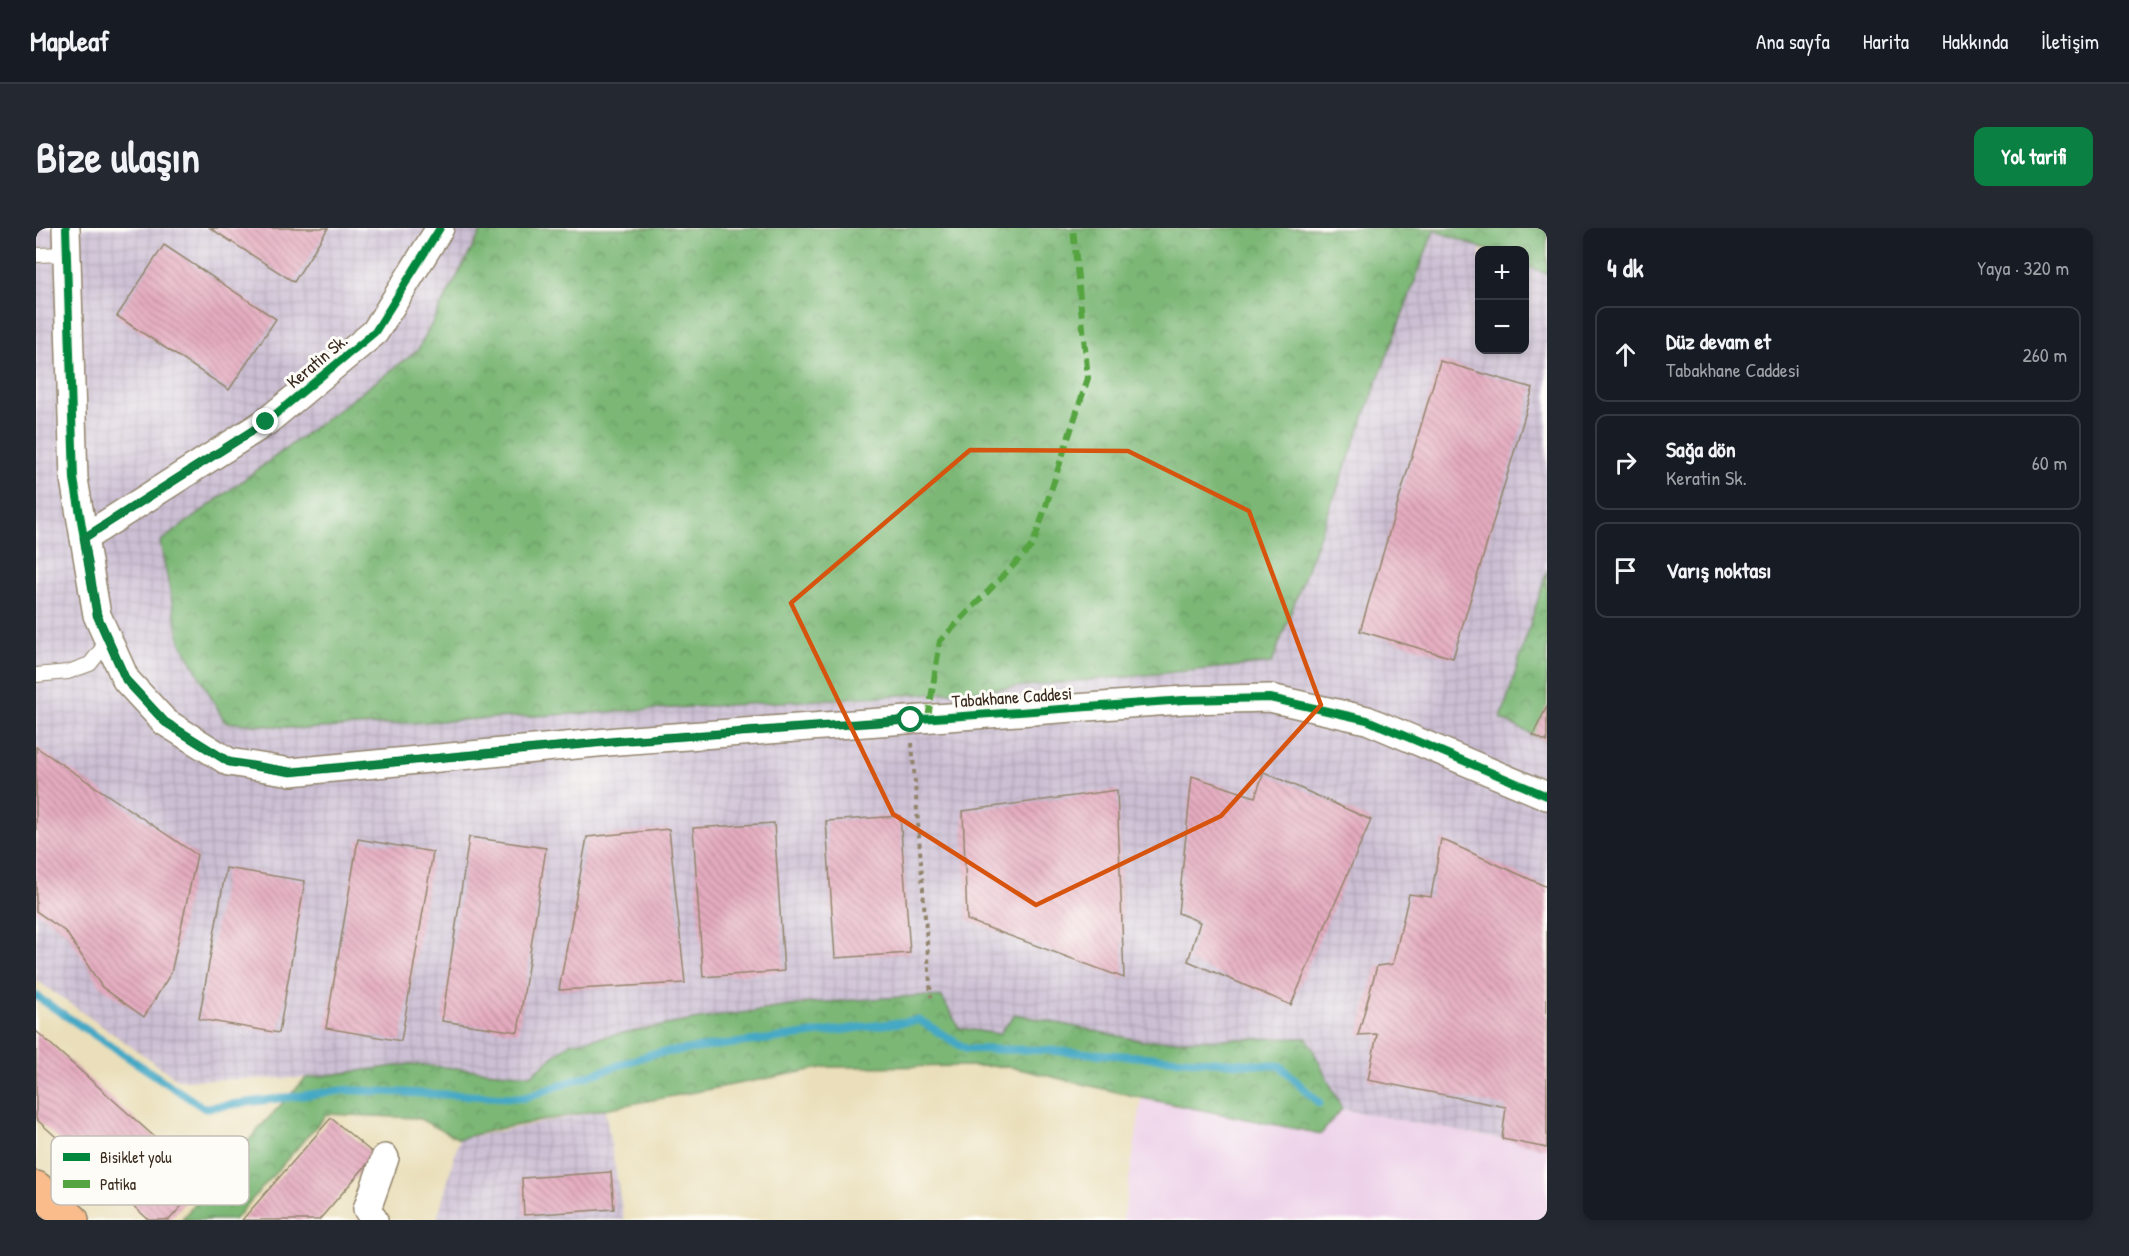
<!DOCTYPE html>
<html lang="tr">
<meta charset="utf-8">
<style>
body{margin:0;font-family:"Patrick Hand",sans-serif;background:#242831;color:#f1f3f6}
.controls{position:absolute;right:18px;top:18px;display:grid;overflow:hidden;border-radius:12px;box-shadow:0 3px 9px #0003}
.controls button{width:54px;height:54px;display:grid;place-items:center;padding:0;border:0;border-bottom:2px solid #363941;background:#171b24;color:#f1f3f6;font:30px sans-serif}
.stop{position:absolute;width:18px;height:18px;margin:-14px;border:4px solid #0b8043;border-radius:50%;background:#fff}
.stop.end{background:#0b8043;border-color:#fff;box-shadow:0 2px 6px #0008}
.list{margin:0;padding:0;list-style:none}
h2{display:flex;justify-content:space-between;align-items:center;height:78px;margin:0;padding:0 24px;font-size:26px}
h2 small{font-size:20px;font-weight:400;color:#9ea1a6}
.list li{display:grid;grid-template-columns:39px 1fr auto;gap:18px;align-items:center;box-sizing:border-box;height:96px;margin:0 12px 12px;padding:0 12px;border:2px solid #363941;border-radius:12px}
.list b{display:block;font-size:22px;white-space:nowrap}
.list p{margin:0;font-size:20px;white-space:nowrap;color:#9ea1a6}
.list em{font-size:20px;font-style:normal;color:#9ea1a6}
.icon{flex:none;width:33px;height:33px;fill:none;stroke:currentColor;stroke-width:2;stroke-linecap:round;stroke-linejoin:round}
.map{position:relative;flex:none;width:1511px;height:992px;overflow:hidden;border-radius:12px}
header{display:flex;align-items:center;gap:36px;box-sizing:border-box;height:84px;padding:0 30px;background:#171b24;border-bottom:2px solid #363941}
header strong{font-size:28px}
nav{display:flex;gap:33px;margin-inline-start:auto;font-size:21px}
.intro{display:flex;align-items:center;justify-content:space-between;box-sizing:border-box;height:144px;padding:0 36px}
h1{margin:0;font-size:42px}
.button{padding:15px 27px;border-radius:12px;background:#0b8043;color:#fff;font-size:21px;font-weight:700}
main{display:flex;gap:36px;padding:0 36px}
aside{flex:1;background:#171b24;border-radius:12px;box-shadow:0 3px 9px #0003}
.map>svg:first-child{display:block}
</style>
<header>
<strong>Mapleaf</strong>
<nav><a>Ana sayfa</a><a>Harita</a><a>Hakkında</a><a>İletişim</a></nav>
</header>
<div class="intro"><h1>Bize ulaşın</h1><a class="button">Yol tarifi</a></div>
<main>
<div class="map">
<svg width="1511" height="992" viewBox="0 0 1511 992">
<defs>
<pattern id="industrial-grid" width="8" height="8" patternUnits="userSpaceOnUse" patternTransform="scale(1.5)"><rect width="8" height="8" fill="#ccbfd4"/><path d="M0 4h8M4 0v8" fill="none" stroke="#b0a4b6"/></pattern>
<pattern id="forest-crowns" width="20" height="18" patternUnits="userSpaceOnUse" patternTransform="scale(1.5)"><rect width="20" height="18" fill="#7bb776"/><path d="M2 6a3 3 0 1 1 6 0M12 15a3 3 0 1 1 6 0" fill="none" stroke="#669560"/></pattern>
<pattern id="building-back-hatch" width="6" height="6" patternUnits="userSpaceOnUse" patternTransform="scale(1.5)"><rect width="6" height="6" fill="#e5acc0"/><path d="M-1 5l2 2M0 0l6 6M5-1l2 2" fill="none" stroke="#bb8c9b"/></pattern>
</defs>
<rect width="100%" height="100%" fill="#fdfcf7"/>
<filter id="ink" filterUnits="userSpaceOnUse"><feTurbulence type="fractalNoise" baseFrequency=".0167" numOctaves="2"/><feDisplacementMap in="SourceGraphic" scale="12" xChannelSelector="R" yChannelSelector="G"/><feConvolveMatrix kernelMatrix="1 2 1 2 8 2 1 2 1" color-interpolation-filters="sRGB"/></filter>
<filter id="wash" filterUnits="userSpaceOnUse"><feTurbulence type="fractalNoise" baseFrequency=".008" numOctaves="4" result="noise"/><feDisplacementMap in="SourceGraphic" scale="24" xChannelSelector="R" yChannelSelector="G"/><feGaussianBlur stdDeviation="1.35" result="paint"/><feColorMatrix in="noise" values="0 0 0 0 0 0 0 0 0 0 0 0 0 0 0 0 0 1.4 0 .05"/><feComposite in="paint" operator="in"/></filter>
<g filter="url(#wash)">
<rect width="100%" height="100%" fill="#eadfba"/>
<!-- built -->
<path fill="#edd1e9" d="M1106 870 1284 906 1306 881 1511 920V992H1087Z"/>
<!-- industrial -->
<g fill="url(#industrial-grid)" fill-rule="evenodd">
<path d="M0 0H1511V920L1306 881 1271 810 1106 813 980 786 963 806 923 800 906 769 880 768 776 775 534 815 495 847 375 836 270 850 143 852 0 752ZM1444 22H1488V122H1444Z"/>
<path d="M569 882 588 992H401L423 911Z"/>
</g>
<!-- forest -->
<g fill="url(#forest-crowns)" stroke="#5b704a" stroke-width="1.5">
<path d="M447 0H1511V46L1489 37 1488 22H1451L1398 2 1236 435 936 463 269 501 189 494 144 413 124 314 381 123Z"/>
<path d="M1511 342V514L1465 491Z"/>
<path d="M880 768 906 769 923 800 963 806 979 786 1106 813 1271 810 1306 881 1285 906 1106 870 970 838 791 839 457 902 423 911 382 890 291 886 198 992H145L226 897 270 850 375 836 495 847 534 815 663 791 776 775Z"/>
</g>
<g fill="none" stroke-linecap="round" stroke-linejoin="round">
<!-- stream -->
<path stroke="#45a8c5" stroke-width="8" d="M0 768 168 880 310 862 487 870 616 826 883 792 930 821 1003 822 1244 838 1283 875"/>
</g>
<g id="blocks">
<!-- building -->
<g fill="url(#building-back-hatch)">
<path d="M174 0H292L258 54Z"/>
<path d="M128 17 240 91 193 162 81 88Z"/>
<path d="M1404 133 1497 160 1417 430 1324 403Z"/>
<path d="M1511 478V514L1497 507Z"/>
<path d="M0 519 161 627 135 745 108 789 66 759 30 704 0 683Z"/>
<path d="M1228 544 1335 592 1255 777 1152 733 1164 694 1142 685 1156 548 1219 569Z"/>
<path d="M1081 562 1088 750 931 692 927 583Z"/>
<path d="M864 588 874 725 799 730 790 593Z"/>
<path d="M738 595 748 743 667 749 657 600Z"/>
<path d="M633 601 649 755 523 762 551 609Z"/>
<path d="M433 609 510 620 482 804 406 793Z"/>
<path d="M322 611 397 624 365 813 290 800Z"/>
<path d="M1405 611 1511 659V920L1466 911 1470 879 1332 852 1341 806 1322 807 1341 738 1357 736 1373 666 1395 669Z"/>
<path d="M190 640 269 653 243 805 163 791Z"/>
<path d="M0 803 168 953 133 992H113L0 891Z"/>
<path d="M295 890 339 927 283 992H206Z"/>
<path d="M575 944 578 981 488 987 486 950Z"/>
</g>
</g>
</g>
<g filter="url(#ink)">
<use href="#blocks" fill-opacity="0" stroke="#92846c" stroke-width="1.5"/>
<g fill="none" stroke-linecap="round" stroke-linejoin="round">
<defs>
<g id="service">
<path d="M0 27 31 26"/>
<path d="M0 447 32 444 54 436 72 413"/>
</g>
<g id="minor">
<path d="M30 0 38 251 61 387 90 452 129 494 193 534 255 544 582 513 1148 472 1234 470 1331 492 1511 568"/>
<path d="M48 310 230 194 339 104 404 0"/>
<path d="M338 992 331 981 349 930"/>
</g>
<path id="primary" d="M0 960 36 992"/>
</defs>
<!-- service casing -->
<use href="#service" stroke="#92846c" stroke-width="16"/>
<!-- minor casing -->
<use href="#minor" stroke="#92846c" stroke-width="30"/>
<!-- primary casing -->
<use href="#primary" stroke="#92846c" stroke-width="36"/>
<!-- path -->
<path stroke="#92846c" stroke-width="4" stroke-dasharray="4.5 4.5" stroke-linecap="butt" d="M876 515 895 769"/>
<!-- service -->
<use href="#service" stroke="#fff" stroke-width="14"/>
<!-- minor -->
<use href="#minor" stroke="#fff" stroke-width="27"/>
<!-- primary -->
<use href="#primary" stroke="#f9bc8a" stroke-width="33"/>
<!-- quiet -->
<path stroke="#54a441" stroke-width="6" stroke-dasharray="12 6" stroke-linecap="butt" d="M892 490 904 413 997 317 1052 150 1037 0"/>
<defs>
<g id="cycleway">
<path d="M30 0 38 251 61 387 90 452 129 494 193 534 255 544 582 513 1148 472 1234 470 1331 492 1511 568"/>
<path d="M48 310 230 194 339 104 404 0"/>
</g>
</defs>
<!-- cycleway casing -->
<use href="#cycleway" stroke="#fdfcf7" stroke-width="11"/>
<!-- cycleway -->
<use href="#cycleway" stroke="#00873e" stroke-width="8"/>
</g>
</g>
<g fill="none" stroke-linecap="round" stroke-linejoin="round" filter="url(#ink)">
<!-- route -->
<path stroke="#0b8043" stroke-width="8" d="M230 194 48 310 61 387 90 452 129 494 193 534 255 544 582 513 875 492"/>
</g>
<!-- marked area -->
<path fill="none" stroke="#d7540e" stroke-width="4.5" stroke-linejoin="round" d="M934 222 1092 223 1213 283 1285 477 1185 588 1000 677 857 586 755 375Z"/>
<g text-anchor="middle" dominant-baseline="central" stroke-width="6" stroke-linejoin="round" paint-order="stroke">
<!-- street labels -->
<g font-size="18" fill="#3b2a1e" stroke="#fdfcf7">
<text transform="translate(281 133) rotate(-40)">Keratin Sk.</text>
<text transform="translate(976 469) rotate(-4)">Tabakhane Caddesi</text>
</g>
</g>
<!-- legend -->
<rect x="15" y="908" width="198" height="69" rx="9" fill="#fdfcf7" stroke="#c3bdb6" stroke-width="1.5"/>
<rect x="27" y="925" width="27" height="8" fill="#00873e"/>
<rect x="27" y="952" width="27" height="8" fill="#54a441"/>
<g font-size="16" fill="#3b2a1e">
<text x="64" y="935">Bisiklet yolu</text>
<text x="64" y="962">Patika</text>
</g>
</svg>
<div class="controls">
<button>+</button>
<button>−</button>
</div>
<div class="stop" style="left:875px;top:492px"></div>
<div class="stop end" style="left:230px;top:194px"></div>
</div>
<aside>
<h2>4 dk<small>Yaya · 320 m</small></h2>
<ul class="list">
<li><svg class="icon" aria-label="ahead" viewBox="0 0 24 24"><path d="M12 20V5M6 11l6-6 6 6"/></svg><div><b>Düz devam et</b><p>Tabakhane Caddesi</p></div><em>260 m</em></li>
<li><svg class="icon" aria-label="right" viewBox="0 0 24 24"><path d="M7 20v-9h11M14 6l5 5-5 5"/></svg><div><b>Sağa dön</b><p>Keratin Sk.</p></div><em>60 m</em></li>
<li><svg class="icon" aria-label="arrive" viewBox="0 0 24 24"><path d="M6 21V4h12l-3 4 3 4H6"/></svg><div><b>Varış noktası</b></div></li>
</ul>
</aside>
</main>
